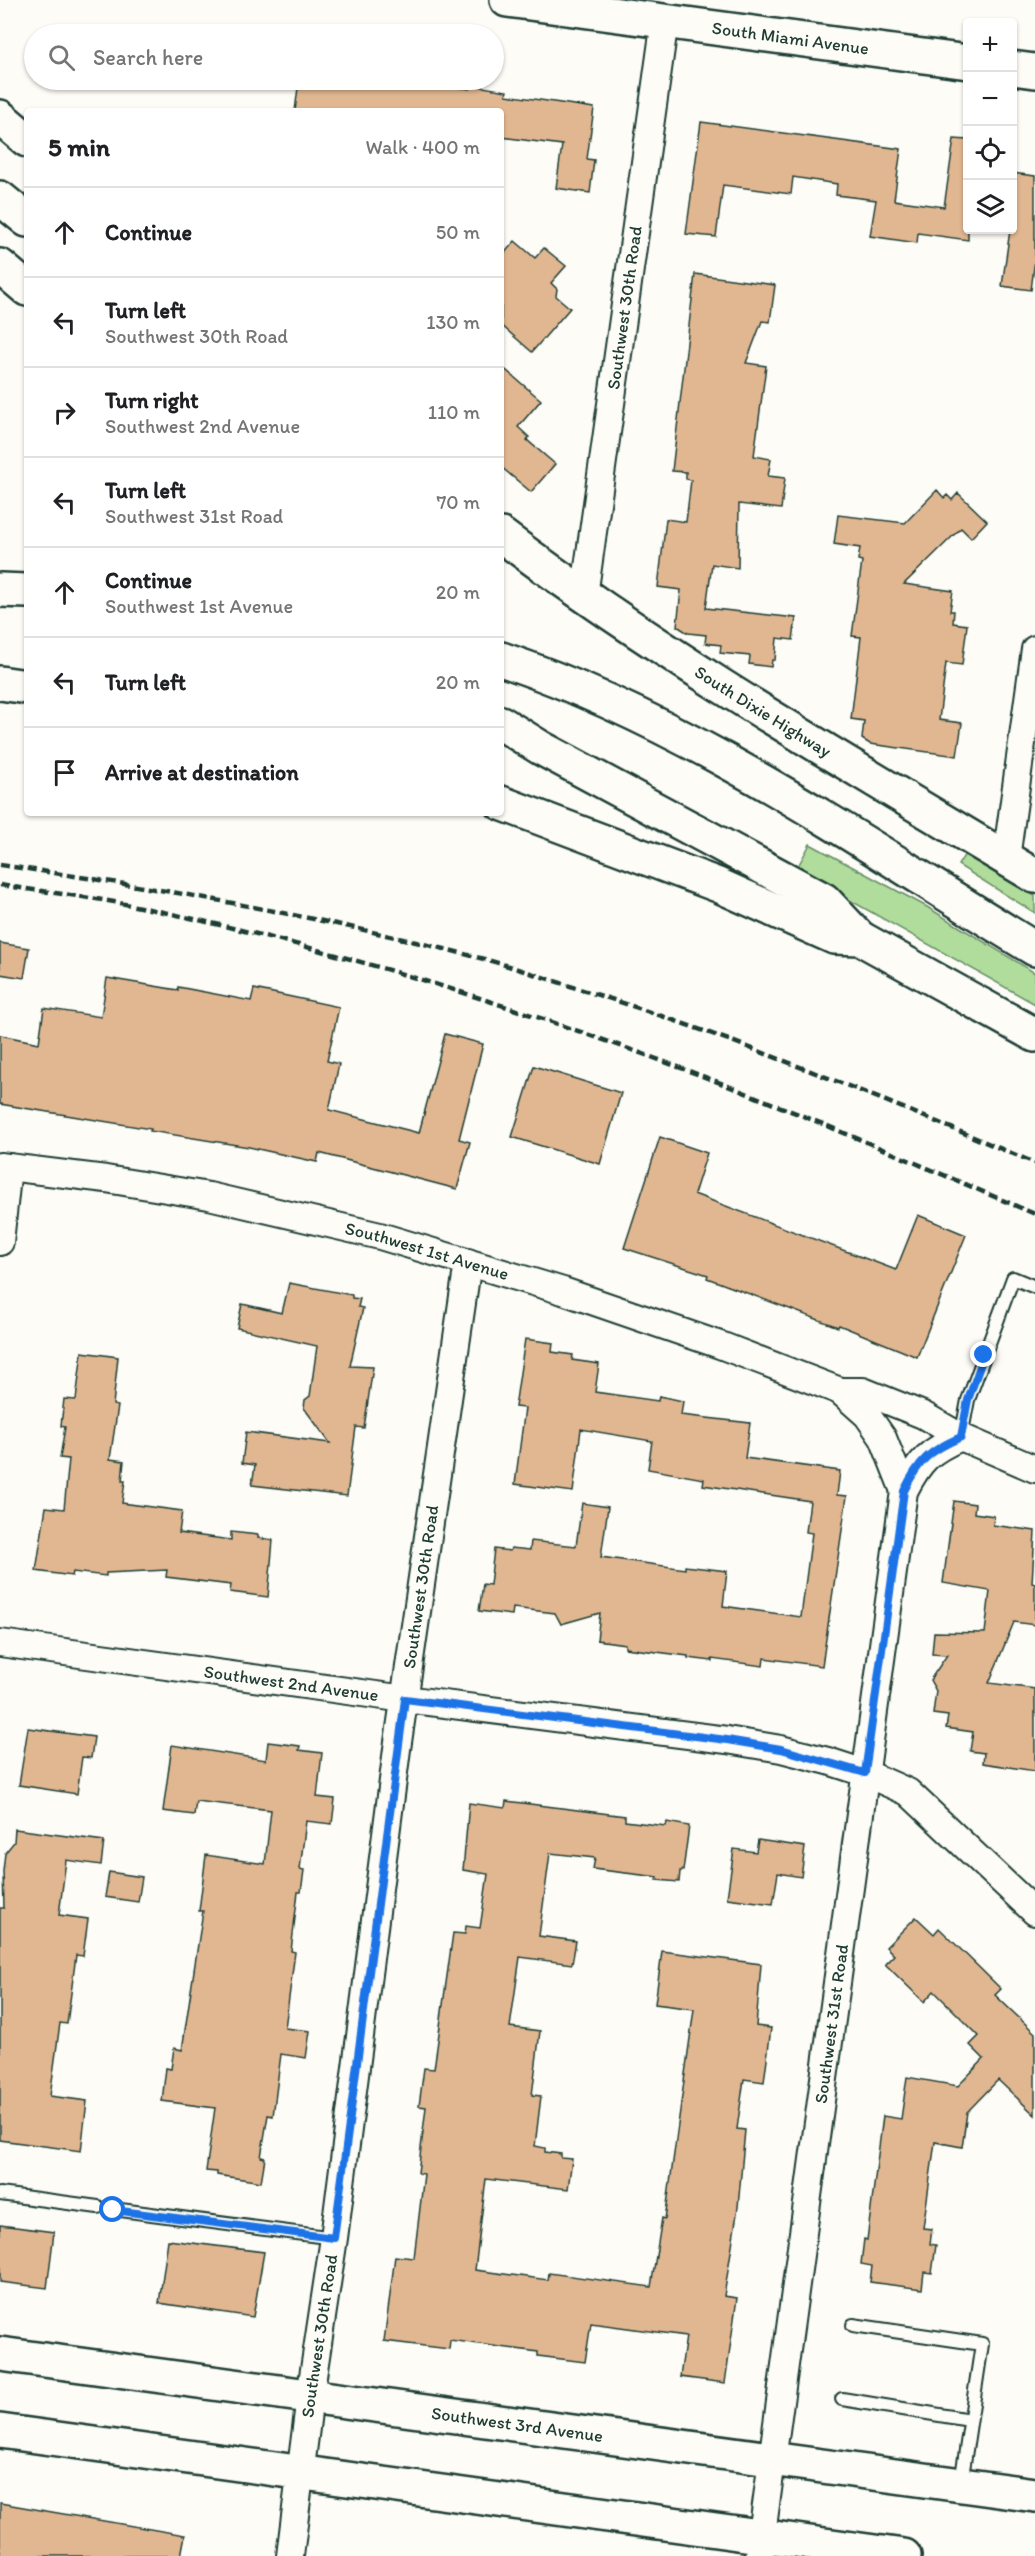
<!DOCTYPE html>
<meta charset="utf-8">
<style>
body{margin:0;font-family:Itim,sans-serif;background:#f6f6f6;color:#202124}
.controls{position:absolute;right:18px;top:18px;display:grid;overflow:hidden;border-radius:6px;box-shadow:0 2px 4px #0004}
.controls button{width:54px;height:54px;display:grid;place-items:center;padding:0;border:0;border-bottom:2px solid #e0e0e0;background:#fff;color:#202124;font:30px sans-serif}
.stop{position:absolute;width:18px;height:18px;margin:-14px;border:4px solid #1a73e8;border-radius:50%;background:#fff}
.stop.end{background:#1a73e8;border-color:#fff;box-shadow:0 2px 6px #0008}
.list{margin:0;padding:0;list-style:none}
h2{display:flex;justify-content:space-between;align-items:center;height:78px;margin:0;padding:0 24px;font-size:26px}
h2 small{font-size:20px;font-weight:400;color:#757577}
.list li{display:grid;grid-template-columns:39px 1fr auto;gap:18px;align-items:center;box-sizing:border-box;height:90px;padding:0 24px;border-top:2px solid #e0e0e0}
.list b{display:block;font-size:22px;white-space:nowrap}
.list p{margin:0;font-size:20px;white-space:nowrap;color:#757577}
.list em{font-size:20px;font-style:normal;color:#757577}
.icon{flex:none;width:33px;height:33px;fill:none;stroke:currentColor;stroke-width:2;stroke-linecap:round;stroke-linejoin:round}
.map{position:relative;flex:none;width:1035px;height:2556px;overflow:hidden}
.search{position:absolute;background:#fff;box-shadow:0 2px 4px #0004;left:24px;top:24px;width:480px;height:66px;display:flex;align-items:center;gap:15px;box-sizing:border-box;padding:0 21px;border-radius:33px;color:#757577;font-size:22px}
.panel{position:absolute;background:#fff;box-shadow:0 2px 4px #0004;left:24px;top:108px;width:480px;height:708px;border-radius:6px}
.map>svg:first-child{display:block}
</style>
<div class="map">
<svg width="1035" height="2556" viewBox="0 0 1035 2556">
<rect width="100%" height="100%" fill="#fdfcf7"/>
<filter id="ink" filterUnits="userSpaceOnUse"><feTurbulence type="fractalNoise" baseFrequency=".0167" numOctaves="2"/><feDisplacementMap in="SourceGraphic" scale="12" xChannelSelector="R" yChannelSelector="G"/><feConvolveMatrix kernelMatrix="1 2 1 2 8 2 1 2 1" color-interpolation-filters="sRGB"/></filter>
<g filter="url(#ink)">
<!-- green -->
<g fill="#b0dd9b" stroke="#688d68" stroke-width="1.5">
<path d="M810 844 927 907 1035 973V1004L796 870Z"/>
<path d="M965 854 1035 896V913L958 865Z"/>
</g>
<!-- building -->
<g fill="#e1b791" stroke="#1f3d34" stroke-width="1.5">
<path d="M299 80H398L470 89 471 85 507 91 506 95 594 108 587 159 594 160 590 193 556 188 562 145 501 137V111H295Z"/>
<path d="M701 122 901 149 894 200 944 207 954 139 968 140V240L918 233 917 243 870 236 876 200 836 195 837 184 793 177 791 194 723 185 716 237 686 234Z"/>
<path d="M1012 173 1035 176V259L1031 290 1002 286 1010 230H1012Z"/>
<path d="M515 241 535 258 544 248 566 266 551 283 557 289 556 296 570 308 532 352 501 325V257Z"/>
<path d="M695 274 775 285 770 322 762 321 746 363 766 366 754 456 771 459 768 476 785 478 781 509 739 504 738 568 712 564 706 608 796 618 793 640 777 638 775 660H772L771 667 749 664 750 656 720 653 721 645 705 643 706 635 688 633 677 626 681 590 658 587 666 519 686 522 691 480 686 479V472L672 471Z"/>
<path d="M501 366 541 400 518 427 529 437 527 440 555 464 531 492 501 467Z"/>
<path d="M937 490 944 498 947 495 952 500 958 493 987 521 971 538 961 528 904 584 953 591 950 611H954L953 623 967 625 962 665 946 663 939 720 962 723 957 756 870 744 862 739 864 721 851 719 861 637 852 636 862 561 858 560 860 548 834 544 838 515 905 523Z"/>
<path d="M0 943 29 948 24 978 0 974Z"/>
<path d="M107 978 178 990V987L251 1001 254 989 339 1007 327 1061 339 1064 329 1110 419 1133 445 1034 483 1044 459 1139 470 1142 457 1189 319 1153 317 1162 249 1147 150 1131 151 1129 0 1104V1035L39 1043 44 1008 101 1017Z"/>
<path d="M534 1066 621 1093 600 1164 512 1137Z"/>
<path d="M660 1137 707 1153 694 1194 896 1270 918 1215 966 1235 917 1357 839 1325 838 1327 707 1278 708 1275 624 1248Z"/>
<path d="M289 1283 352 1295V1298L360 1299 358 1307 363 1308 350 1366 373 1367 364 1428 356 1427 347 1496 252 1485 255 1465 242 1463 246 1432 330 1443 304 1408 305 1400 310 1396 317 1346 237 1328 242 1304 282 1313Z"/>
<path d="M525 1339 553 1343 552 1352 573 1355 572 1360 599 1364 595 1392 658 1401 659 1396 683 1401 681 1415 750 1423 745 1458 840 1471 837 1495 847 1496 822 1666 764 1658 763 1666 712 1659V1661L688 1658V1656L625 1648V1644L597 1640 600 1613 561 1624 555 1613 513 1608 512 1615 479 1611 483 1584 490 1585 494 1549 510 1551 511 1548 530 1550 531 1541 576 1546 582 1503 608 1507 601 1557 685 1569V1566L727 1571 723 1606 801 1617 812 1533 806 1532 810 1501 703 1485 704 1479 648 1469 652 1441 581 1429 573 1492 515 1484 525 1408 515 1407Z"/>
<path d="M82 1352 118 1357 113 1405 118 1406 110 1459 124 1461 122 1481H125L122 1503 182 1511 179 1533 231 1540V1532L258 1535V1538L273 1540 268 1597 230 1592 231 1585 166 1577 167 1570 106 1573V1576L73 1572 72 1576 36 1571 46 1507 64 1509 69 1459 60 1458 65 1427 61 1426 64 1399 76 1400Z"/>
<path d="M954 1501 975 1504 974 1513 994 1516 993 1525 1035 1531 1032 1583 1035 1584V1625L1014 1622 989 1683 1035 1689V1771L983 1763 984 1753 970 1751 973 1732 946 1728 948 1716 933 1714 936 1691 930 1680 947 1655 932 1654 934 1632 985 1633 990 1591 943 1583Z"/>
<path d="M28 1728 94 1737 91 1758 82 1757 77 1794 19 1785Z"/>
<path d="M268 1742 300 1746 299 1750 322 1753 317 1797 335 1799 332 1824 306 1821 300 1869 304 1870 301 1892H298L291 1951 295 1952 285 2028 310 2031 306 2058 281 2054 273 2116 268 2115 261 2157 265 2158 261 2182 217 2175V2172L206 2171 215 2108 162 2101 166 2068 171 2069 174 2048 182 2050 203 1911H199L206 1855 265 1864 271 1810 196 1801 194 1815 163 1811 172 1745 266 1760Z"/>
<path d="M506 1801 625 1816V1821L666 1826 667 1822 689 1826 683 1871H680L679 1882 657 1880 658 1877 593 1869 595 1858 550 1853 539 1936 576 1941 572 1964 520 1957 510 2027 540 2031 532 2095 541 2096 535 2146 545 2148V2152L561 2154V2158L572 2159 568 2189 486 2179 475 2270 548 2280 549 2273 651 2287 662 2218 665 2219 694 2009 655 2004 662 1951 761 1964 756 2026 771 2028 764 2082 744 2079 737 2129 745 2130 738 2207 724 2296 737 2298 725 2383 680 2377 686 2336 591 2323 585 2362 538 2356V2352L450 2340 449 2349 384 2341 395 2256 414 2258 424 2174 418 2173 426 2107 419 2106 424 2068 434 2069 453 1933 465 1934 466 1926 480 1928 488 1874 463 1870 469 1803 505 1808Z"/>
<path d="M15 1829 104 1841 101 1865 66 1860 59 1915 88 1919 83 1956 76 1955 67 2024 60 2023 50 2096 87 2101 81 2151 0 2140V1908H4L3 1871 5 1853 14 1842Z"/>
<path d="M758 1840 805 1847 801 1877 778 1873 773 1904 727 1898 734 1849 756 1852Z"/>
<path d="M109 1872 142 1877 138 1902 105 1897Z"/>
<path d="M916 1917 934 1934 939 1928 1001 1989 995 1995 1035 2033V2115L998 2080 967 2112 962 2147 935 2142 923 2228 932 2229 930 2244 936 2245 932 2273 924 2272 922 2289 870 2282 872 2266 861 2264 864 2239 867 2240 883 2116 901 2119 907 2077 958 2086 984 2059 970 2045 979 2036 934 1991 924 2002 885 1964 894 1955 886 1947Z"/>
<path d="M0 2225 54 2232 47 2288 0 2282Z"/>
<path d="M168 2240 264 2252 253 2317 159 2303Z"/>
<path d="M0 2503 185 2535 181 2556H0Z"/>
</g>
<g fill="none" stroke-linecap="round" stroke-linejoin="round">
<defs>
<g id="lane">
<path d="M961 1437 968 1400 1013 1278 1035 1287"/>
<path d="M0 2194 98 2207"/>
<path d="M113 2209 334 2238"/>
<path d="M853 2325 982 2344 961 2483"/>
<path d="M842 2399 970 2420"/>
</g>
<g id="street">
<path id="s1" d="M584 596 665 20"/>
<path d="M1006 859 1035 649"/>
<path id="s2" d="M0 1166 106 1179 209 1196 380 1236 563 1291 720 1345 840 1391 867 1415 883 1438 904 1491"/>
<path d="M0 1242 8 1167"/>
<path d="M840 1391H863L923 1415 961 1437 1035 1469"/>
<path id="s3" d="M0 1643 405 1699 727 1740 781 1749 828 1761 865 1773 908 1792 1035 1912"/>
<path id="s4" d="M290 2556 310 2396 334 2238 397 1749 468 1262"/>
<path id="s5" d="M759 2556 904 1491C920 1460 929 1451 961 1437"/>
</g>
<g id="secondary">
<path id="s6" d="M507 0 968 62"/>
<path d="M1012 68 1035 71"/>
<path id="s7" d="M0 2354 1035 2495"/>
<path d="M0 2431 904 2556"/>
</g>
<g id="primary">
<path d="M0 117 27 140"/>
<path d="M0 198 27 220"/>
<path d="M0 266 27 289"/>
<path id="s8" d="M501 535C670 662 854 767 1035 876"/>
<path d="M501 723 541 748 824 900 860 938"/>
</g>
<g id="highway">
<path d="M0 590 27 591"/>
<path d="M501 659C693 724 863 844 1035 949"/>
<path d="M0 683 27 687"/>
<path d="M501 803 718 885 834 937 860 938 1035 1035"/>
</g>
</defs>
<!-- lane casing -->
<use href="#lane" stroke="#1f3d34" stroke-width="16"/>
<!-- street casing -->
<use href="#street" stroke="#1f3d34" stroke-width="30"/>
<!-- secondary casing -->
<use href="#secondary" stroke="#1f3d34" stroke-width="38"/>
<!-- primary casing -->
<use href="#primary" stroke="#1f3d34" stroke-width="38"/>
<!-- highway casing -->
<use href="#highway" stroke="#1f3d34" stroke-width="38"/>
<!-- lane -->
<use href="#lane" stroke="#fdfcf7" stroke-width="12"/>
<!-- street -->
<use href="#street" stroke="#fdfcf7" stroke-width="26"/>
<!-- secondary -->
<use href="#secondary" stroke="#fdfcf7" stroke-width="33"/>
<!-- primary -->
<use href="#primary" stroke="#fdfcf7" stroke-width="33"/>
<!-- highway -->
<use href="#highway" stroke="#fdfcf7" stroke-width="33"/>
<!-- rail -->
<g stroke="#1f3d34" stroke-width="4.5" stroke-dasharray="9 4.5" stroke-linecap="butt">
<path d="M0 865C162 888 322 917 480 958 511 966 542 977 573 987 731 1036 883 1099 1035 1163"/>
<path d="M0 885C45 892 91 897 135 906 303 941 468 991 629 1049 767 1098 901 1157 1035 1214"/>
</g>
</g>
</g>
<g fill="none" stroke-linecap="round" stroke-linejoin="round" filter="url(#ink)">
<!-- route -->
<path stroke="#1a73e8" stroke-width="8" d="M113 2210 334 2238 405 1699 727 1740 781 1749 865 1773 904 1491C919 1460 929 1451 961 1437L968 1400 984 1355"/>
</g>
<g text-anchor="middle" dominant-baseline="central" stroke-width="5" stroke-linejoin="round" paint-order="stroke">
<!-- street labels -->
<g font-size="18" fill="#1f3d34" stroke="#fdfcf7">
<text stroke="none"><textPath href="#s6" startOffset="286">South Miami Avenue</textPath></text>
<text stroke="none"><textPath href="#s1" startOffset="291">Southwest 30th Road</textPath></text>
<text stroke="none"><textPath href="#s8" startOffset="316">South Dixie Highway</textPath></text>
<text stroke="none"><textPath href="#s2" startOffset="436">Southwest 1st Avenue</textPath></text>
<text stroke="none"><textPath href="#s4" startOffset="978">Southwest 30th Road</textPath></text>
<text stroke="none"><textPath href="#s3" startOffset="294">Southwest 2nd Avenue</textPath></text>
<text stroke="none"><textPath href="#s5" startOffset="537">Southwest 31st Road</textPath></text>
<text stroke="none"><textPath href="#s4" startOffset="222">Southwest 30th Road</textPath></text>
<text stroke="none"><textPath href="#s7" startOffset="522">Southwest 3rd Avenue</textPath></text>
</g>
</g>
</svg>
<div class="controls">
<button>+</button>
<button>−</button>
<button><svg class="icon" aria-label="locate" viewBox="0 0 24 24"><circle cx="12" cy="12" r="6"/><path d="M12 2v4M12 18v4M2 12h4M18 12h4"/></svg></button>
<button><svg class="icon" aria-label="layers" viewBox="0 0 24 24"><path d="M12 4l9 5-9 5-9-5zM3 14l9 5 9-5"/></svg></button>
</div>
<div class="stop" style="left:113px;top:2210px"></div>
<div class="stop end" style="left:984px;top:1355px"></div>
<div class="search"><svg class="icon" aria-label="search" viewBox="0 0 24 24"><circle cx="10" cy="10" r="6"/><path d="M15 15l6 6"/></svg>Search here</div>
<section class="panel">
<h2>5 min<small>Walk · 400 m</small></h2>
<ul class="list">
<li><svg class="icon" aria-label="ahead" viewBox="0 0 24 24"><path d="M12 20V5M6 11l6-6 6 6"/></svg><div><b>Continue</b></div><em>50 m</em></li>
<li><svg class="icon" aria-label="left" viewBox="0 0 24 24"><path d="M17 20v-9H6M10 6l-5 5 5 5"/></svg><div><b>Turn left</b><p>Southwest 30th Road</p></div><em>130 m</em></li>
<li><svg class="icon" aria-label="right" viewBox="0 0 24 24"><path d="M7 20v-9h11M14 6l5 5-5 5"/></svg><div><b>Turn right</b><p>Southwest 2nd Avenue</p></div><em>110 m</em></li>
<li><svg class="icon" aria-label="left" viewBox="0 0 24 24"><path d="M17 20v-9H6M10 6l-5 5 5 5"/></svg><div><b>Turn left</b><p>Southwest 31st Road</p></div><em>70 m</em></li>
<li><svg class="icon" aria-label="ahead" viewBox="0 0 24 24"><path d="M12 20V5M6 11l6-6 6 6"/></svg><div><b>Continue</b><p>Southwest 1st Avenue</p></div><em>20 m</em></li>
<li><svg class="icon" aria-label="left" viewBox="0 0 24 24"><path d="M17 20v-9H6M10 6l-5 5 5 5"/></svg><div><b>Turn left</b></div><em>20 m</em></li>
<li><svg class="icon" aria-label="arrive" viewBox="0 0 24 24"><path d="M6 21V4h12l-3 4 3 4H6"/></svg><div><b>Arrive at destination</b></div></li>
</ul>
</section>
</div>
